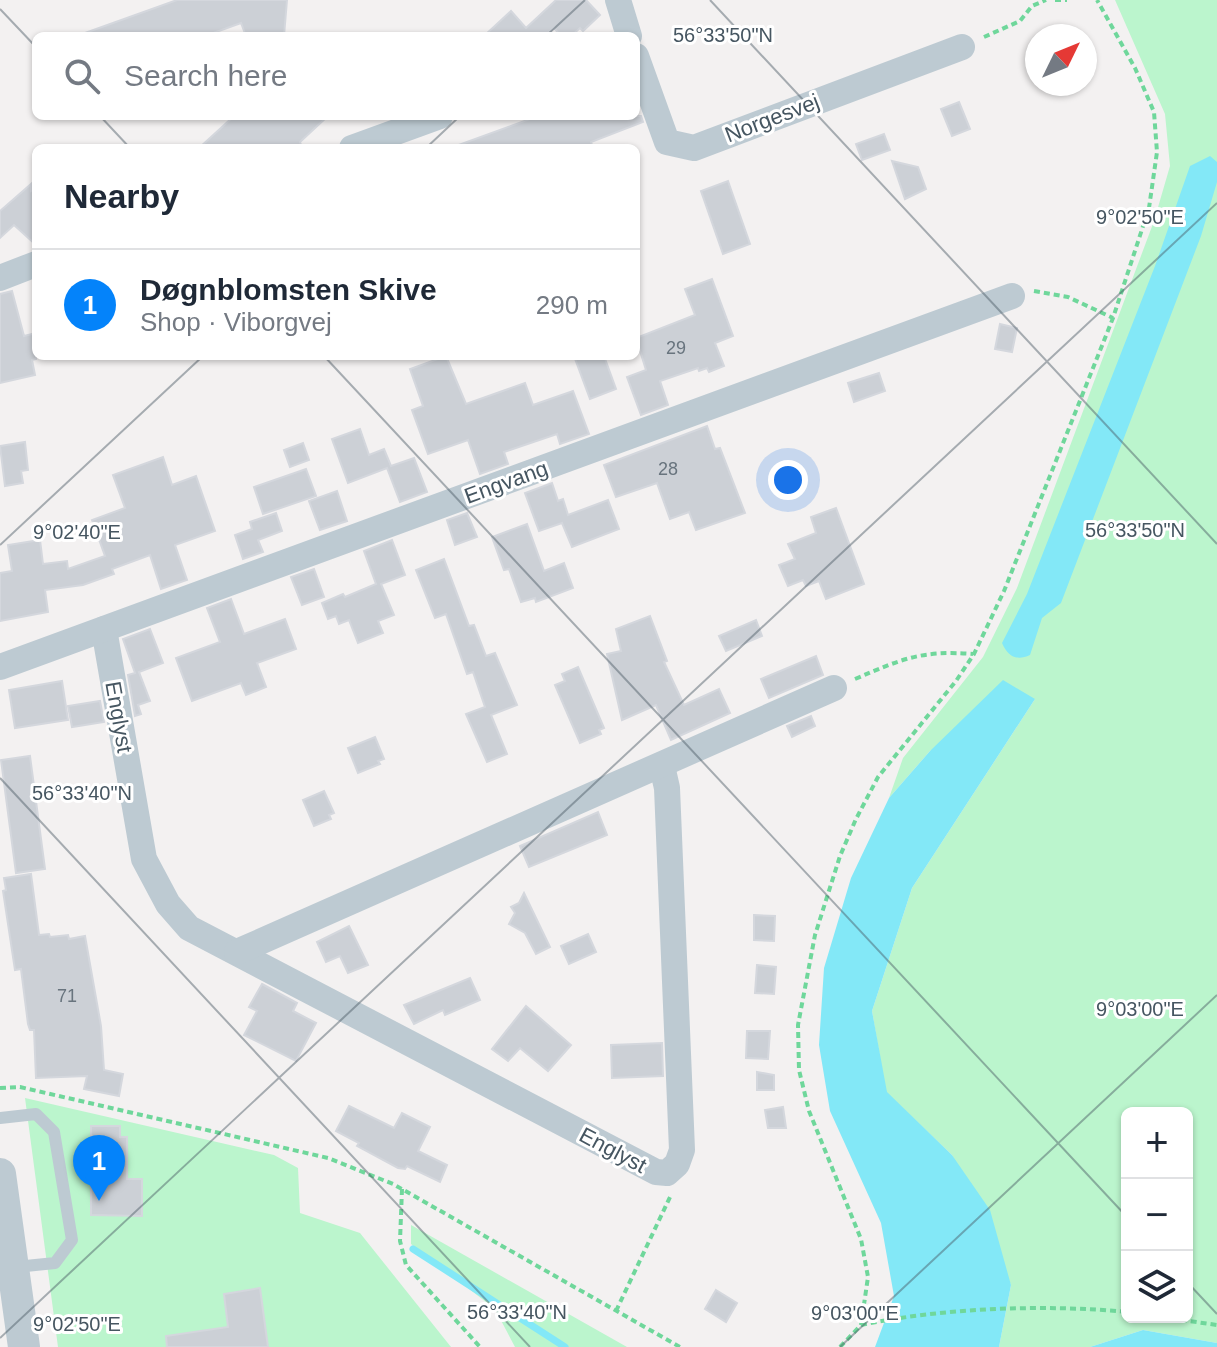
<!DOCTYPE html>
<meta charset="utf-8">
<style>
body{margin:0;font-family:Helvetica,sans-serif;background:#f6f6f7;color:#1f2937}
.controls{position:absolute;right:24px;bottom:24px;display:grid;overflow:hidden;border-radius:12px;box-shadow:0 2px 6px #0004}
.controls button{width:72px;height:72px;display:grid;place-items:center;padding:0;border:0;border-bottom:2px solid #e0e1e3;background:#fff;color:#1f2937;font:40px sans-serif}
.compass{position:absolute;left:1025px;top:24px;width:72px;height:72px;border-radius:50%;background:#fff;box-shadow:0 2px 6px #0004;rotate:47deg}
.you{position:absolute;left:788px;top:480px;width:28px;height:28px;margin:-20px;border:6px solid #fff;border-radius:50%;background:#1a73e8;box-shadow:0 0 0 12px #1a73e833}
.badge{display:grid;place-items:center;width:52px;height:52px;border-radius:50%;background:#0483fa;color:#fff;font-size:26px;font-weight:700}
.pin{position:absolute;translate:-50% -66px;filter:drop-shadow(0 2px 4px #0008)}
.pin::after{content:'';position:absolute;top:42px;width:28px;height:24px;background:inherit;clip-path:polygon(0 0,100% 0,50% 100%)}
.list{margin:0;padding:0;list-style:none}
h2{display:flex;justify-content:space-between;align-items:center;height:104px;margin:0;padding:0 32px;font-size:34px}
h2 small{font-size:26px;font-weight:400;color:#747a83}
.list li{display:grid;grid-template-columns:52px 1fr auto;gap:24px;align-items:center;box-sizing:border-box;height:112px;padding:0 32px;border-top:2px solid #e0e1e3}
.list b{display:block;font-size:30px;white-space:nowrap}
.list p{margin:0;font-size:26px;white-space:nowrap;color:#747a83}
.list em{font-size:26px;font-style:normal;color:#747a83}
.icon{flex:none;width:44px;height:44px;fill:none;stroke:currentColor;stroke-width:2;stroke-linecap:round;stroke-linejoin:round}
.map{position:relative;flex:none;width:1217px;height:1347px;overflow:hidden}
.search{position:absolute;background:#fff;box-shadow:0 2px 6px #0004;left:32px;top:32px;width:608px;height:88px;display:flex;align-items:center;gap:20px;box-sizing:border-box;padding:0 28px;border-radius:12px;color:#747a83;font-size:30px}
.panel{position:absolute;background:#fff;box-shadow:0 2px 6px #0004;left:32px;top:144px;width:608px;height:216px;border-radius:12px}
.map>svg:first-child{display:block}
</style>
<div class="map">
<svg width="1217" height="1347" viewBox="0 0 1217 1347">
<rect width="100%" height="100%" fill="#f3f1f1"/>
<!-- green -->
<g fill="#bbf5cd" fill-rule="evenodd">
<path d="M1115 0H1217V1343L1143 1330 1090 1347H999L1011 1285 952 1155 886 1092 872 1011 912 888 1035 699 930 751 889 798 903 758 983 657 1017 588 1154 221 1170 166 1165 114ZM1127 1113H1187V1317H1127Z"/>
<path d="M25 1098 274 1155 298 1168 300 1213 360 1233 451 1347H58Z"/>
<path d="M411 1225 627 1347H515L495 1309 411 1244Z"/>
</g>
<!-- water -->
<g fill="#83e8f7">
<path d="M1210 156 1217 162V182L1201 236 1061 603 1042 618 1030 655C1017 661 1008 657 1002 643L1027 594 1155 266 1190 166Z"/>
<path d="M1003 680 1035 699 912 888 872 1011 887 1092 952 1155 990 1210 1011 1285 999 1347H875L894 1296 881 1223 830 1111 819 1045 824 968 851 878 889 798 930 751Z"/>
<path d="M1143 1330 1217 1343V1347H1090Z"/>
</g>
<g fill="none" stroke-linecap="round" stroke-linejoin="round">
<!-- stream -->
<path stroke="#83e8f7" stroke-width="7" d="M413 1249 565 1347"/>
</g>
<!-- building -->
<g fill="#ccd0d6" stroke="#d4d7dd" stroke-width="2">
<path d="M177 0H287L284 36H246L241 23 205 36H85V33Z"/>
<path d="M556 0H586L600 15 583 31 580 28 571 36H561L554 28 545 36H484L511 11 526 28Z"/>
<path d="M959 102 970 129 952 136 941 109Z"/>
<path d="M234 116H328L300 142 302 148H199Z"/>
<path d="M538 116H641L643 122 591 142 593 148H456V146Z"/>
<path d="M884 134 890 150 862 160 856 144Z"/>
<path d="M892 161 918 167 926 189 905 199Z"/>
<path d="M728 181 750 244 723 254 701 191Z"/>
<path d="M31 184V191L36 188V245L14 225 0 238V211Z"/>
<path d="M712 279 733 336 715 343 724 366 709 372 707 368 699 371 698 368 660 381 668 405 641 415 627 377 646 370 636 338 695 315 685 289Z"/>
<path d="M12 291 24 336 36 333V359L32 360 35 375 0 383V294Z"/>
<path d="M1000 324 1017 328 1012 352 995 349Z"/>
<path d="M446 356 466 404 525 383 533 405 573 391 589 434 560 444 557 434 504 452 508 464 480 474 468 440 428 454 412 410 423 406 410 369Z"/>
<path d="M574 356H604L616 389 590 399Z"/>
<path d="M879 373 885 391 854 402 848 383Z"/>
<path d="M707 426 715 449 720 448 745 513 696 530 689 512 670 519 657 483 616 497 604 465Z"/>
<path d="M360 429 369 455 384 449 391 466 414 458 427 492 400 502 387 468 348 483 332 439Z"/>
<path d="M25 442 28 470 21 471 23 483 5 486 0 446Z"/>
<path d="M303 443 309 460 290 467 284 450Z"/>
<path d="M163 457 172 485 196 476 215 531 175 545 187 580 161 589 150 555 112 569 114 574 83 585 45 590 48 612 0 621V573L12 571 8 545 40 540 43 564 67 561 68 569 105 556 92 520 125 508 113 475Z"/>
<path d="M306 469 316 496 263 514 254 487Z"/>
<path d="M552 483 558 501 563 499 568 515 608 500 619 529 572 547 562 523 539 531 525 493Z"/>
<path d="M337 491 347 521 320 530 309 501Z"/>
<path d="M836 508 864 584 826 599 819 581 806 586 803 580 788 586 779 565 795 559 788 544 816 533 811 517Z"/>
<path d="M276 513 282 531 258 540 263 552 243 559 235 535 252 529 250 522Z"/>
<path d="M467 513 477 537 455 545 447 520Z"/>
<path d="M527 524 544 571 564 563 573 588 536 602 535 598 521 602 509 569 504 570 492 537Z"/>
<path d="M392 540 405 575 381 584 394 615 378 621 383 633 358 643 349 620 339 624 336 616 328 619 322 603 343 594 345 597 376 584 364 551Z"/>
<path d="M444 559 469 626 474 625 486 656 495 653 517 705 491 715 507 754 487 762 466 714 485 707 473 672 467 674 446 614 435 618 416 570Z"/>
<path d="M314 569 324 597 302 605 291 577Z"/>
<path d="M231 599 244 634 285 619 296 649 257 663 266 687 246 695 241 683 192 701 176 658 220 642 207 608Z"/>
<path d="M650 616 667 661 664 662 684 705 719 689 730 713 671 740 656 705 622 720 607 654 621 651 616 629Z"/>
<path d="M756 620 762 636 726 651 719 636Z"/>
<path d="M150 629 163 663 139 672 150 701 138 705 141 714 135 716 128 675 135 673 123 639Z"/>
<path d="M816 656 823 675 769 698 761 679Z"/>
<path d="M578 667 604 728 599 730 601 734 580 743 555 685 565 681 562 674Z"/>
<path d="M62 681 68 720 15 728 9 690Z"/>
<path d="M100 701 104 722 72 727 68 706Z"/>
<path d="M811 716 815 726 792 737 787 726Z"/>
<path d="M375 737 384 759 378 761 380 764 358 773 348 748Z"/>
<path d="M30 756 45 869 16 873 1 760Z"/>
<path d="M324 791 334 813 329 815 331 819 314 826 303 800Z"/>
<path d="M598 812 607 835 529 867 520 846Z"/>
<path d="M31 874 39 935 49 934 50 937 68 935 69 939 85 936 101 1026 104 1070 123 1074 119 1096 84 1089 87 1076 36 1078 34 1030H30L28 1024 21 969 15 970 3 891 6 890 4 878Z"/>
<path d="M524 893 550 947 536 954 525 933 509 924 515 913 511 907 519 903Z"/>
<path d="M754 915 775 916 774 941 754 940Z"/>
<path d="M349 926 368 965 348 973 340 956 326 962 317 942Z"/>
<path d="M588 934 596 952 569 964 561 946Z"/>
<path d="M757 965 776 967 774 994 755 993Z"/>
<path d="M470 978 480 1000 445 1015 443 1010 414 1024 404 1005Z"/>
<path d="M262 984 297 1003 293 1011 316 1023 296 1061 244 1035 257 1011 249 1007Z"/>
<path d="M526 1006 571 1045 548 1071 520 1048 508 1061 492 1049Z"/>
<path d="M747 1031H770L768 1059 746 1058Z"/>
<path d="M662 1043 663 1076 612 1078 611 1045Z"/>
<path d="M757 1072 774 1075V1090H757Z"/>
<path d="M349 1106 394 1128 402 1113 430 1127 418 1151 447 1165 440 1182 407 1166 405 1169 398 1168 357 1146 359 1143 336 1131Z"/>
<path d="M783 1107 786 1128H768L765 1110Z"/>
<path d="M91 1126H120V1137H127V1179H142V1216L91 1215Z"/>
<path d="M260 1288 268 1347H167L166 1336 228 1327 224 1294Z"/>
<path d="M716 1290 737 1303 726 1322 705 1309Z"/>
</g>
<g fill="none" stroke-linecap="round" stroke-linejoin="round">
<!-- path -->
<g stroke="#6fd79b" stroke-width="4" stroke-dasharray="6 4" stroke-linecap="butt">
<path d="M1055 0H1067"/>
<path d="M984 37 1020 21 1032 6 1046 0"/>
<path d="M1034 291 1068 297 1113 318"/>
<path d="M855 679C902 659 921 650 973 654"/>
<path d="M0 1088 20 1087 328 1158 393 1184 680 1347"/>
<path d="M402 1189 400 1241 406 1265 480 1347"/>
<path d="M616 1311 671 1195"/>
<path d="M1161 1317 1217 1325"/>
<path d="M861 1325C942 1308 1044 1304 1127 1312"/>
<path d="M840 1347 861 1325 868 1277 861 1239 809 1111 799 1070 798 1025 815 935 840 856 856 819 878 777 956 681 974 654 1004 591 1113 318 1149 208 1157 152 1154 112 1135 68 1097 0"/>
</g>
<!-- service -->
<path stroke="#bdcad2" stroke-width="12" d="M0 1118 36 1114 54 1132 72 1240 55 1263 16 1267"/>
<!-- minor -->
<g stroke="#bdcad2" stroke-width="26">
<path d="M618 0 629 36"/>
<path d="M636 56 667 142 694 148 962 47"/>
<path d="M352 148 440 116"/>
<path d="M0 278 36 264"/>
<path d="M104 629 144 859 168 904 189 928 656 1172 667 1173 677 1164 682 1150 667 788 662 766"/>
<path d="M0 667 1012 296"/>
<path d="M237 952 834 688"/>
</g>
<!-- tertiary -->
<path stroke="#bdcad2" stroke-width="32" d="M0 1174 24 1347"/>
</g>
<!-- ticks -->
<path fill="none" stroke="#465661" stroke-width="2" stroke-opacity="0.45" d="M710 0 1217 544M0 9 36 47M546 36 585 0M100 116 130 148M426 148 460 116M324 356 1127 1217M0 545 203 356M0 778 530 1347M1187 1282 1217 1314M0 1338 1217 203M840 1347 1217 995"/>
<g text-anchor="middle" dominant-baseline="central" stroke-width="6" stroke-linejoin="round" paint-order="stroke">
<!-- number labels -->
<g font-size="18" fill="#68747e">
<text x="676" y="348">29</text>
<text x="668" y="469">28</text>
<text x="67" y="996">71</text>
</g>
<!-- street labels -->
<g font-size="22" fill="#465661" stroke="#fff">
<text transform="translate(772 118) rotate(-21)">Norgesvej</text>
<text transform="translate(506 482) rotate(-20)">Engvang</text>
<text transform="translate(119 717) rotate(80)">Englyst</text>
<text transform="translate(613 1150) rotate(28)">Englyst</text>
</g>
</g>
<g font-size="20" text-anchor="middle" fill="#465661" stroke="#fff" stroke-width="6" stroke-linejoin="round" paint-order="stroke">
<text x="723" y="42">56°33'50"N</text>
<text x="1140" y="224">9°02'50"E</text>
<text x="1135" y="537">56°33'50"N</text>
<text x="77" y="539">9°02'40"E</text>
<text x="82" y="800">56°33'40"N</text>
<text x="1140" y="1016">9°03'00"E</text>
<text x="517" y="1319">56°33'40"N</text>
<text x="855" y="1320">9°03'00"E</text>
<text x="77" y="1331">9°02'50"E</text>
</g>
</svg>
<div class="controls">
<button>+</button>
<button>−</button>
<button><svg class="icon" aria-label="layers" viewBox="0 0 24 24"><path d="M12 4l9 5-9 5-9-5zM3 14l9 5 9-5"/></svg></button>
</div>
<svg class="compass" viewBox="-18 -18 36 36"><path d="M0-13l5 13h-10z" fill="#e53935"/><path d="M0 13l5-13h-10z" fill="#747a83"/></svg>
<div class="you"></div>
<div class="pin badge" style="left:99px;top:1201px">1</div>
<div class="search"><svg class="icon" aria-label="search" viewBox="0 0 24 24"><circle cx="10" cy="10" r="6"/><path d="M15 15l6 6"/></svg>Search here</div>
<section class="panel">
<h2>Nearby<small></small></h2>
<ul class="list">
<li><span class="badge">1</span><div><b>Døgnblomsten Skive</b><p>Shop · Viborgvej</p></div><em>290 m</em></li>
</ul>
</section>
</div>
